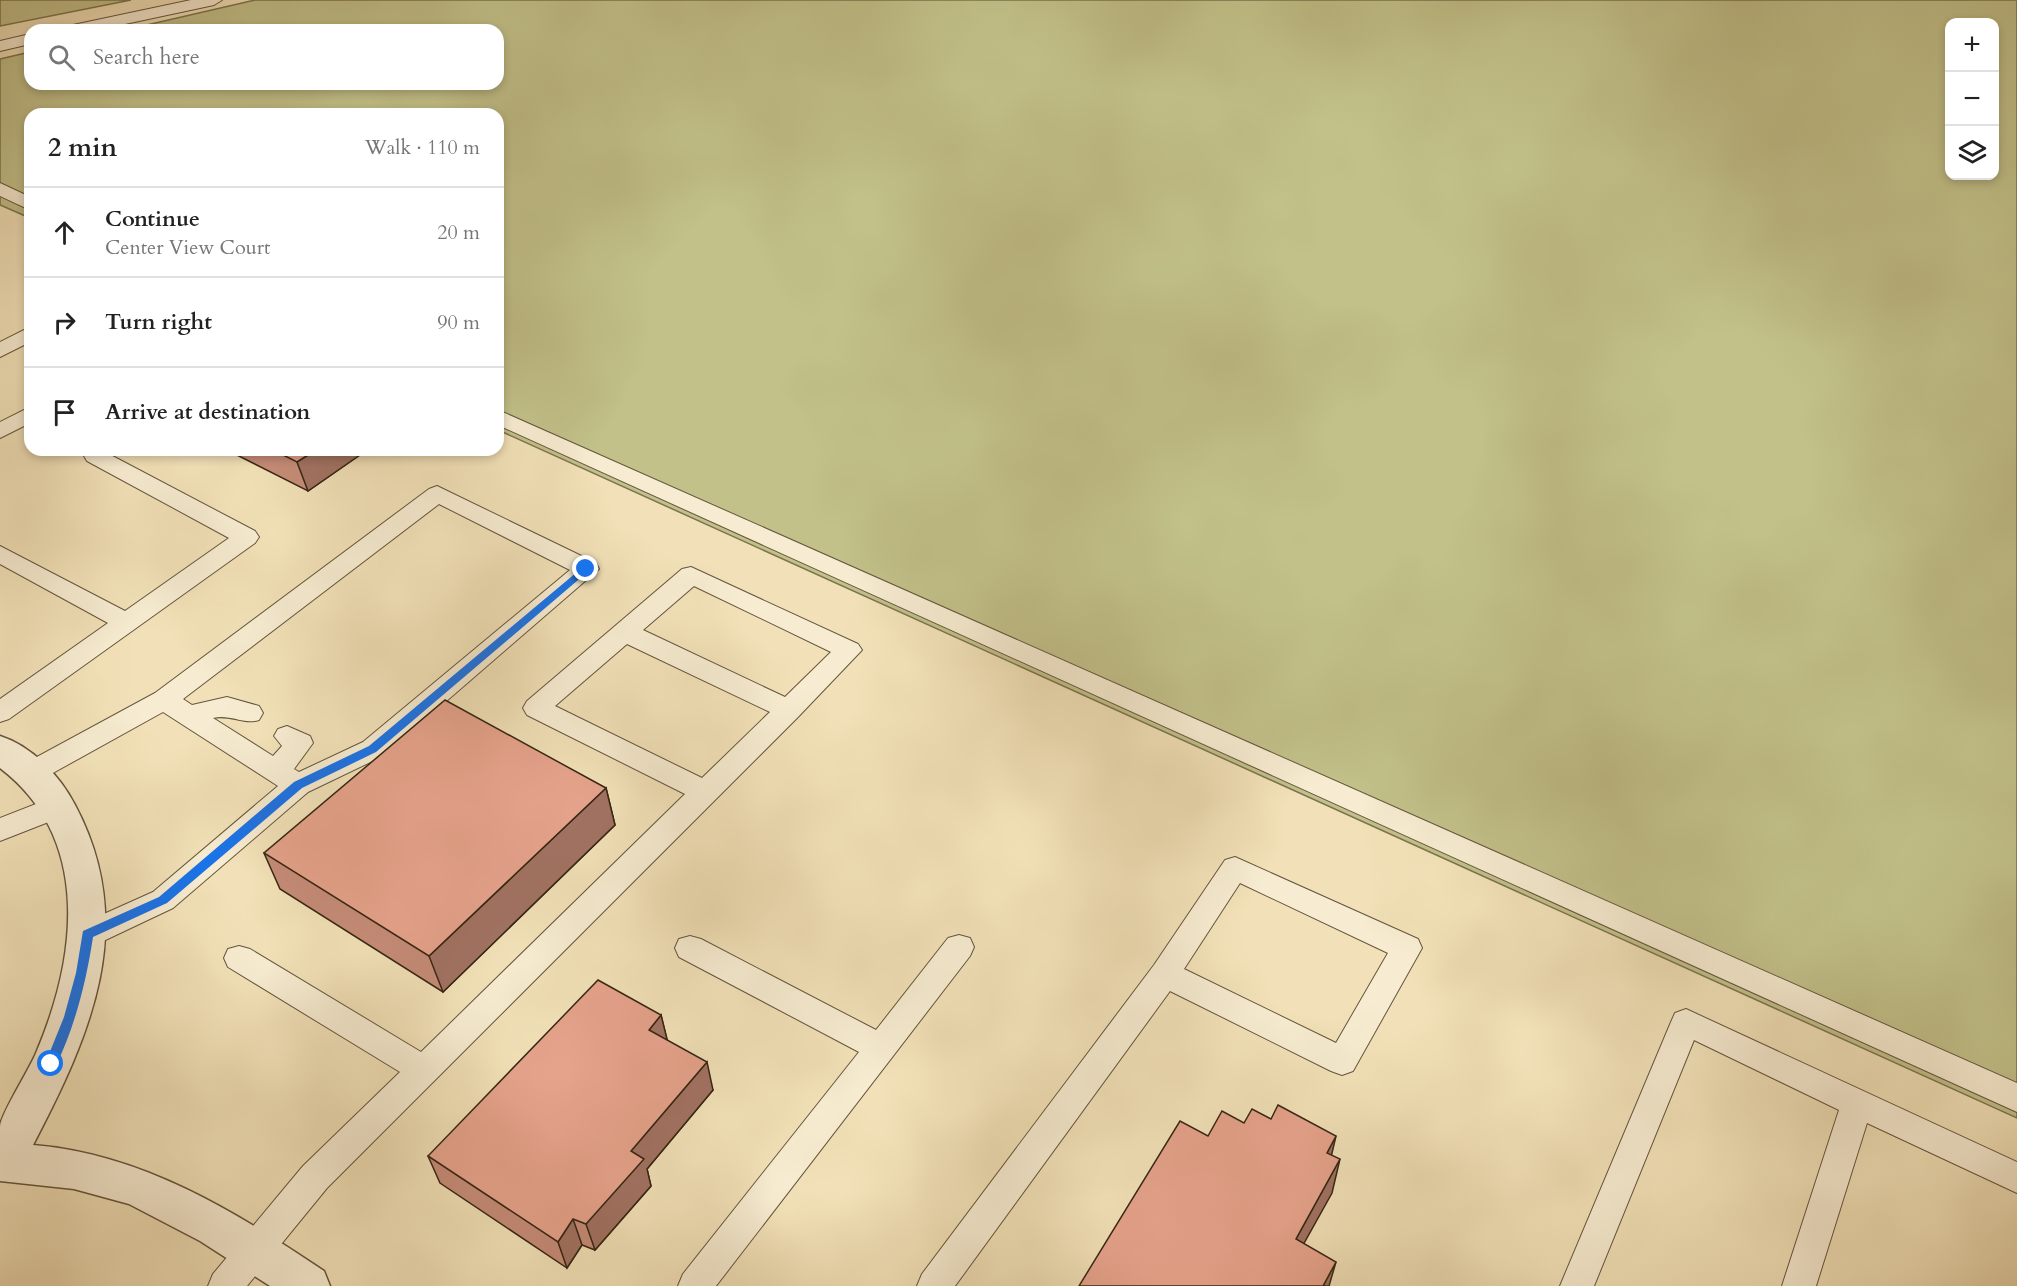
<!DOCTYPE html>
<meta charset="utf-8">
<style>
body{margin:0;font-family:Cardo,serif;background:#f2f2f2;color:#222}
.controls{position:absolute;right:18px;top:18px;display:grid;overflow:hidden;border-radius:12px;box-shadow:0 3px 9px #0003}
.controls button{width:54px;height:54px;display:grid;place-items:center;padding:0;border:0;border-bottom:2px solid #e0e0e0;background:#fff;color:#222;font:30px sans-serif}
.stop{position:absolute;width:18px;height:18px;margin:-14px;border:4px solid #1a73e8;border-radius:50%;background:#fff}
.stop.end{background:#1a73e8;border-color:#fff;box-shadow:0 2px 6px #0008}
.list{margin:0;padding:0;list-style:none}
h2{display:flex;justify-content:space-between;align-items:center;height:78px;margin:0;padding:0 24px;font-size:26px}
h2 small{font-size:20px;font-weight:400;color:#767676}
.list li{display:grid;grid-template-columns:39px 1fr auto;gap:18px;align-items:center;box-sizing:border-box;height:90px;padding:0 24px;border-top:2px solid #e0e0e0}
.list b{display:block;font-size:22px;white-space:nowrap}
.list p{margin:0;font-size:20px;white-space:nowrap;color:#767676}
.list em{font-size:20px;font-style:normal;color:#767676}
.icon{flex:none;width:33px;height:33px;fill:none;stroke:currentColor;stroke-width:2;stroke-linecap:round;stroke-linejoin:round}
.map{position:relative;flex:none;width:2017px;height:1286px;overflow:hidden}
.search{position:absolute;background:#fff;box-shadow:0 3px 9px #0003;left:24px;top:24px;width:480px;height:66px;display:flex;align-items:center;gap:15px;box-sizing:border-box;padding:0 21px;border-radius:18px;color:#767676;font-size:22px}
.panel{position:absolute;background:#fff;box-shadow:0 3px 9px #0003;left:24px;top:108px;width:480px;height:348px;border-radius:18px}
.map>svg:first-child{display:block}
</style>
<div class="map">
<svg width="2017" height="1286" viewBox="0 0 2017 1286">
<rect width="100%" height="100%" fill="#f2e1b8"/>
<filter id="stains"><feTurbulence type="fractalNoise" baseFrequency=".00333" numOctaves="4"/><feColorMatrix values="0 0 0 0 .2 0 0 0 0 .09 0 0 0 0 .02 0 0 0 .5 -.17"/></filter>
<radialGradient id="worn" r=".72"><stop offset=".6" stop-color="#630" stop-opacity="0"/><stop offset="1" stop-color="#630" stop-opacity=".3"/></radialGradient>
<!-- green -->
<g fill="#c2c18a" stroke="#7c744e" stroke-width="1.5" fill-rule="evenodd">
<path d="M0 0H131L0 26Z"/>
<path d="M255 0H2017V1118L498 430V114H30V218L0 205V59L30 52V84H498V30H125ZM1950 22H1994V176H1950Z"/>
</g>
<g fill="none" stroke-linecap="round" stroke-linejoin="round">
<defs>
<g id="service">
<path d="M191 0H222L214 5 97 30H65L73 25Z"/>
<path d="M30 34V44L0 51V41Z"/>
<path d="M0 183 30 197V210L0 196Z"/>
<path d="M30 327V342L0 357V342Z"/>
<path d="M30 407V423L0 438V422Z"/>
<path d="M498 410 2017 1083V1112L498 425Z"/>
<path d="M90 450 103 451 255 531 259 537 255 543 9 719 0 722V699L108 623 0 564V546L125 611 229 538 87 461 84 456Z"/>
<path d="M437 486 596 563 599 569 383 756 308 792 173 908 97 944 87 947 77 944 72 935 77 926 153 892 278 786 163 712 42 779 32 782 22 779 18 772 22 765 155 693 429 489ZM439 504 570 570 363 742 299 772 294 769 313 743 310 736 287 726 278 729 274 736 282 746 273 756 213 718C231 714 243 725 259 720L263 713 259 706 227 697 192 705 183 699Z"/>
<path d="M691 567 858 644 862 650 798 717 327 1188 247 1286H208L213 1274 303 1166 400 1072 228 967 224 958 228 949 239 946 250 949 421 1052 685 794 527 715 523 708 527 701 682 569ZM694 586 831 652 785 697 643 630ZM627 644 770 712 702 778 555 706Z"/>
<path d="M59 795 69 798 73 806 69 814 0 841V818Z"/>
<path d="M1235 857 1418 939 1422 948 1353 1071 1342 1075 1331 1071 1170 991 955 1286H917L922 1274 1154 965 1225 860ZM1240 883 1388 953 1336 1043 1184 969Z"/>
<path d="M959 935 970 938 974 947 970 956 716 1286H678L683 1274 859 1052 679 957 675 948 679 939 690 936 701 939 876 1030 948 938Z"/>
<path d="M1686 1009 2017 1162V1193L1867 1123 1816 1286H1782L1839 1110 1694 1040 1594 1286H1560L1671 1022 1675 1013Z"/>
</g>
<path id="minor" d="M0 736C32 746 60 776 75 805 139 925 91 1034 33 1145 143 1154 234 1211 324 1271L330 1286H270L200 1241 129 1204 74 1189 0 1181C0 1164 0 1144 0 1126 2 1112 29 1070 36 1053 77 957 92 838 0 768Z"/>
</defs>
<!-- service casing -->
<use href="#service" stroke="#65553c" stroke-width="2"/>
<!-- minor casing -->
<use href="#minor" stroke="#65553c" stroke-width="3"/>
<!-- service -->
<use href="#service" fill="#f7ecd1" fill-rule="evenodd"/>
<!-- minor -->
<use href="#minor" fill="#f7ecd1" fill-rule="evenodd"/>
</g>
<!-- wall -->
<g fill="#c68c78" stroke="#362613" stroke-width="1.5">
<path d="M227 450H367L308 491Z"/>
<path d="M606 788 615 825 443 992 280 889 264 853Z"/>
<path d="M661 1015 667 1040 713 1090 647 1169 651 1186 595 1250 582 1245 567 1268 440 1183 428 1156Z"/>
</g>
<!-- shaded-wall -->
<g fill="#a17262" stroke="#362613" stroke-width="1.5">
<path d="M316 450H367L308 491 297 462Z"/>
<path d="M606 788 615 825 443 992 429 956Z"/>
<path d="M661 1015 668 1043 649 1030Z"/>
<path d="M707 1062 713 1090 647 1169 651 1186 595 1250 586 1224 631 1151Z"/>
<path d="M1336 1136 1328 1170 1327 1153Z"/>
<path d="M1340 1159 1332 1193 1288 1272 1296 1239Z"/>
<path d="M573 1219 582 1245 567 1268 558 1242Z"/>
<path d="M1336 1262 1329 1286H1323Z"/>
</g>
<!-- building -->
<g fill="#e6a38c" stroke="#362613" stroke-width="1.5">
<path d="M273 450H316L297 462Z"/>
<path d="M445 700 606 788 429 956 264 853Z"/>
<path d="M598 980 661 1015 649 1030 707 1062 631 1151 644 1159 586 1224 573 1219 558 1242 428 1156Z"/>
<path d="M1278 1105 1336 1136 1327 1153 1340 1159 1296 1239 1336 1262 1323 1286H1079L1180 1121 1208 1136 1222 1111 1244 1123 1252 1109 1271 1119Z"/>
</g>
<!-- route -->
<path fill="#1a73e8" d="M583 567 591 569 376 752 302 788 167 903 93 937C86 983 75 1026 55 1068H47L45 1064 64 1017 76 973 83 931 159 897 294 782 369 746Z"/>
<rect width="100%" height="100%" filter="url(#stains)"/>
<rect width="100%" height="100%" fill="url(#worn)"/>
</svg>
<div class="controls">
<button>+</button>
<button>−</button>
<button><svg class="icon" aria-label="layers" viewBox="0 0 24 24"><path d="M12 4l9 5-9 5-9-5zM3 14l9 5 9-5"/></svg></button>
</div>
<div class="stop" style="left:51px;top:1064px"></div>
<div class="stop end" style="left:586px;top:569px"></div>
<div class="search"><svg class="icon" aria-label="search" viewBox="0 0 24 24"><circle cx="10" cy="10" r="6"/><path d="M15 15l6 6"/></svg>Search here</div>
<section class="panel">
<h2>2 min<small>Walk · 110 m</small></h2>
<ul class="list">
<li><svg class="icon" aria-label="ahead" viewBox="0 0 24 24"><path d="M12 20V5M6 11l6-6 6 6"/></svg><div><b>Continue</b><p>Center View Court</p></div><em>20 m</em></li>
<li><svg class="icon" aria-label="right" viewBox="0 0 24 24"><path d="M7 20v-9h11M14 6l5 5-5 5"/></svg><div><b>Turn right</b></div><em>90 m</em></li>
<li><svg class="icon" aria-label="arrive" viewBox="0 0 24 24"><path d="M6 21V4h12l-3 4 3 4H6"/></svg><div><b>Arrive at destination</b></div></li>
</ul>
</section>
</div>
